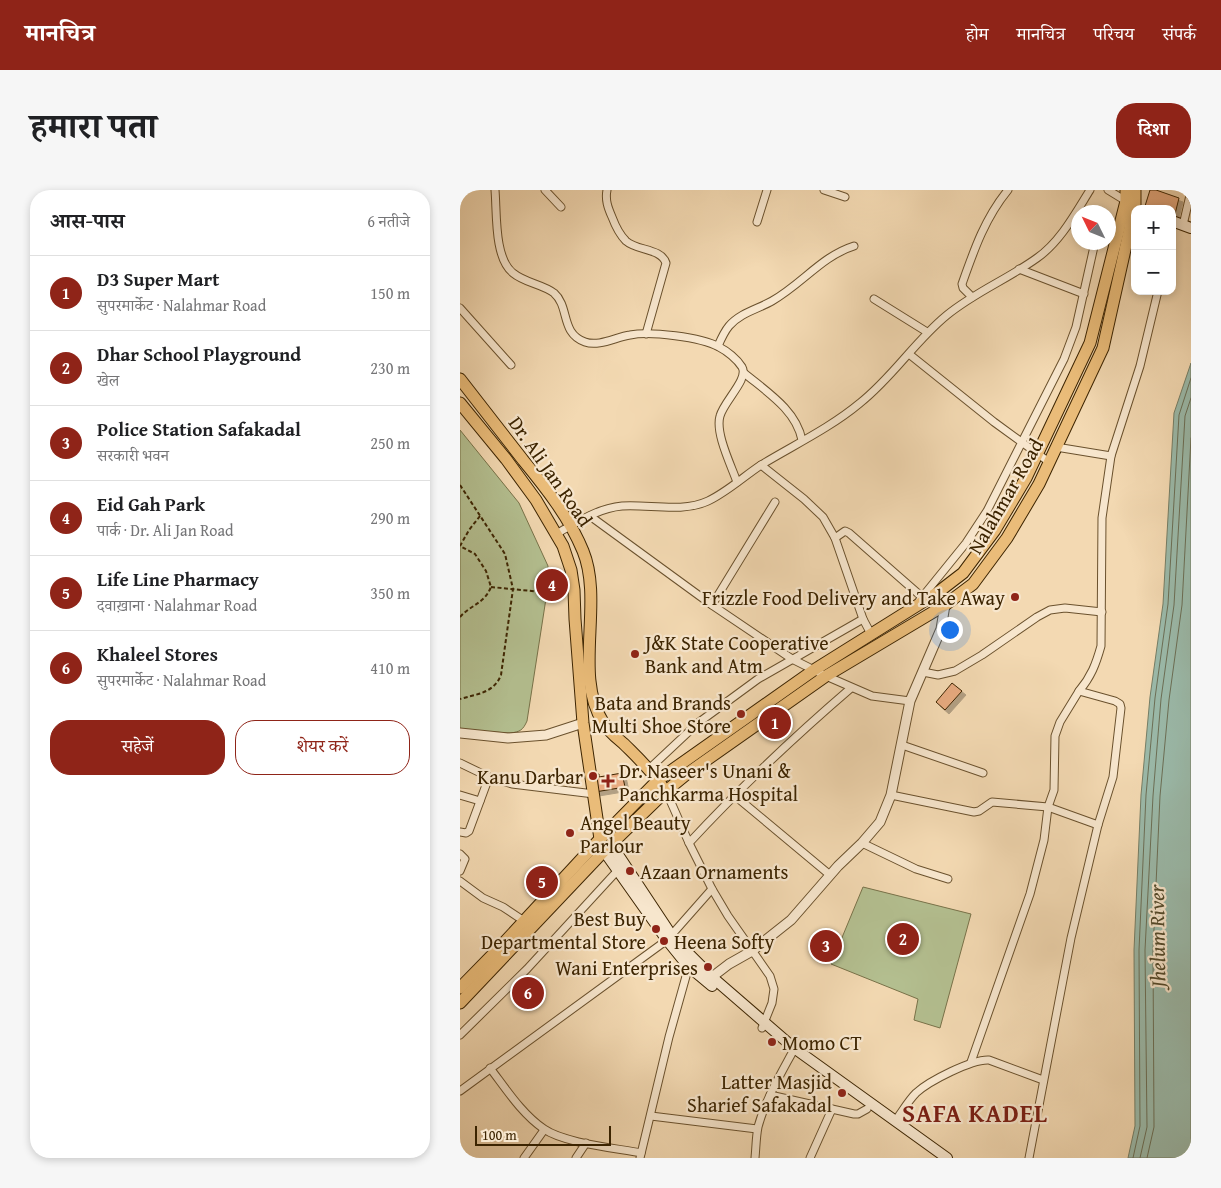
<!DOCTYPE html>
<html lang="hi">
<meta charset="utf-8">
<style>
body{margin:0;font-family:"Gentium Book Plus","Noto Serif Devanagari",serif;background:#f6f6f6;color:#202124}
.controls{position:absolute;right:15px;top:15px;display:grid;overflow:hidden;border-radius:10px;box-shadow:0 2px 8px #0003}
.controls button{width:45px;height:45px;display:grid;place-items:center;padding:0;border:0;border-bottom:1px solid #e0e0e0;background:#fff;color:#202124;font:25px sans-serif}
.compass{position:absolute;left:611px;top:15px;width:45px;height:45px;border-radius:50%;background:#fff;box-shadow:0 2px 8px #0003;rotate:313deg}
.scale{position:absolute;left:15px;bottom:12px;width:136px;box-sizing:border-box;padding-left:5px;border:2px solid #3c2401;border-top:0;font-size:14px;line-height:18px;white-space:nowrap;color:#3c2401;-webkit-text-stroke:4px #f7e6cd;paint-order:stroke}
.you{position:absolute;left:489px;top:439px;width:18px;height:18px;margin:-12px;border:4px solid #fff;border-radius:50%;background:#1a73e8;box-shadow:0 0 0 8px #1a73e833}
.badge{display:grid;place-items:center;width:32px;height:32px;border-radius:50%;background:#8f2418;color:#fff;font-size:16px;font-weight:700}
.pin{position:absolute;translate:-50% -50%;border:2px solid #fff;box-shadow:0 1px 5px #0006}
.list{margin:0;padding:0;list-style:none}
h2{display:flex;justify-content:space-between;align-items:center;height:65px;margin:0;padding:0 20px;font-size:21px}
h2 small{font-size:16px;font-weight:400;color:#757577}
.list li{display:grid;grid-template-columns:32px 1fr auto;gap:15px;align-items:center;box-sizing:border-box;height:75px;padding:0 20px;border-top:1px solid #e0e0e0}
.list b{display:block;font-size:19px;white-space:nowrap}
.list p{margin:0;font-size:16px;white-space:nowrap;color:#757577}
.list em{font-size:16px;font-style:normal;color:#757577}
.actions{display:flex;gap:10px;padding:15px 20px}
.actions a{flex:1;padding:11px 0;border:1px solid #8f2418;border-radius:20px;text-align:center;font-size:18px;color:#8f2418}
.actions .main{background:#8f2418;color:#fff}
.map{position:relative;flex:none;width:731px;height:968px;overflow:hidden;border-radius:20px}
header{display:flex;align-items:center;gap:30px;box-sizing:border-box;height:70px;padding:0 25px;background:#8f2418;color:#fff}
header strong{font-size:24px}
nav{display:flex;gap:28px;margin-inline-start:auto;font-size:18px}
.intro{display:flex;align-items:center;justify-content:space-between;box-sizing:border-box;height:120px;padding:0 30px}
h1{margin:0;font-size:35px}
.button{padding:12px 22px;border-radius:20px;background:#8f2418;color:#fff;font-size:18px;font-weight:700}
main{display:flex;gap:30px;padding:0 30px}
aside{flex:1;background:#fff;border-radius:20px;box-shadow:0 2px 8px #0003}
.map>svg:first-child{display:block}
</style>
<header>
<strong>मानचित्र</strong>
<nav><a>होम</a><a>मानचित्र</a><a>परिचय</a><a>संपर्क</a></nav>
</header>
<div class="intro"><h1>हमारा पता</h1><a class="button">दिशा</a></div>
<main>
<aside>
<h2>आस-पास<small>6 नतीजे</small></h2>
<ul class="list">
<li><span class="badge">1</span><div><b>D3 Super Mart</b><p>सुपरमार्केट · Nalahmar Road</p></div><em>150 m</em></li>
<li><span class="badge">2</span><div><b>Dhar School Playground</b><p>खेल</p></div><em>230 m</em></li>
<li><span class="badge">3</span><div><b>Police Station Safakadal</b><p>सरकारी भवन</p></div><em>250 m</em></li>
<li><span class="badge">4</span><div><b>Eid Gah Park</b><p>पार्क · Dr. Ali Jan Road</p></div><em>290 m</em></li>
<li><span class="badge">5</span><div><b>Life Line Pharmacy</b><p>दवाख़ाना · Nalahmar Road</p></div><em>350 m</em></li>
<li><span class="badge">6</span><div><b>Khaleel Stores</b><p>सुपरमार्केट · Nalahmar Road</p></div><em>410 m</em></li>
</ul>
<div class="actions"><a class="main">सहेजें</a><a>शेयर करें</a></div>
</aside>
<div class="map">
<svg width="731" height="968" viewBox="0 0 731 968">
<defs>
<filter id="shadow"><feDropShadow dx="4" dy="4" stdDeviation="0" flood-color="#0004"/></filter>
</defs>
<rect width="100%" height="100%" fill="#f3d9b2"/>
<filter id="stains"><feTurbulence type="fractalNoise" baseFrequency=".004" numOctaves="4"/><feColorMatrix values="0 0 0 0 .2 0 0 0 0 .09 0 0 0 0 .02 0 0 0 .5 -.17"/></filter>
<radialGradient id="worn" r=".72"><stop offset=".6" stop-color="#630" stop-opacity="0"/><stop offset="1" stop-color="#630" stop-opacity=".3"/></radialGradient>
<!-- green -->
<g fill="#b4c091" stroke="#787249">
<path d="M0 240 59 313 88 376 87 402 67 531C63 540 60 542 50 543L0 540Z"/>
<path d="M403 697 511 724 480 838 454 830 458 809 371 774Z"/>
</g>
<!-- water -->
<path fill="#9bbaaa" stroke="#757e66" d="M731 173V968H668L675 936 674 760 681 605 690 507 703 414 714 223Z"/>
<g fill="none" stroke-linecap="round" stroke-linejoin="round">
<!-- shore -->
<g stroke="#6c6f56" stroke-width="1">
<path d="M673 968 680 936 679 760 686 605 695 508 708 414 719 225 731 188"/>
<path d="M680 968 687 937 685 760 693 606 701 509 714 415 725 226 731 208"/>
<path d="M687 968 694 937 693 761 700 606 709 510 722 415 731 248"/>
</g>
</g>
<!-- building -->
<g fill="#e8ab80" stroke="#3c2401" filter="url(#shadow)">
<path d="M690 0H696L719 8 714 28 712 27V19H691L685 16Z"/>
<path d="M492 493 502 501 485 520 476 512Z"/>
<path d="M162 583 165 597 135 602 132 585 139 584V587Z"/>
</g>
<g fill="none" stroke-linecap="round" stroke-linejoin="round">
<defs>
<g id="minor">
<path d="M35 0C37 23 34 68 53 83 65 93 82 94 94 103 110 117 100 143 125 152 139 157 156 147 170 145 190 141 241 147 259 157 267 161 277 169 282 177 289 189 264 211 260 226 255 243 271 275 277 292"/>
<path d="M85 0 101 17"/>
<path d="M147 0C145 10 148 18 152 27 155 35 159 44 166 51 177 61 201 58 206 73L186 144"/>
<path d="M364 0 385 7"/>
<path d="M648 0 666 11"/>
<path d="M297 32 307 0"/>
<path d="M723 35 731 1"/>
<path d="M559 79 624 104"/>
<path d="M512 107 503 98 502 94C514 60 525 28 548 0"/>
<path d="M414 109 467 142"/>
<path d="M0 118 51 175"/>
<path d="M258 156C261 149 264 142 269 136 280 123 298 119 312 111 342 94 362 66 394 56"/>
<path d="M449 164 534 232 589 272"/>
<path d="M284 183C307 202 336 220 342 250"/>
<path d="M596 257 651 266"/>
<path d="M301 275 344 309 363 327 375 348 403 429 411 444"/>
<path d="M130 326 252 415 332 469 366 486 412 506 450 511"/>
<path d="M96 344C116 333 138 318 162 316 189 314 222 323 248 311 267 302 283 287 301 275 334 255 370 238 400 213 433 187 455 151 487 125 515 102 548 89 577 68 600 52 615 24 630 0"/>
<path d="M375 348 385 341 389 343 462 407"/>
<path d="M459 411 506 353 527 321 604 169 616 137 635 52"/>
<path d="M252 415 315 312"/>
<path d="M463 482 478 485 495 481 522 465 577 427 590 420 605 418 642 422"/>
<path d="M442 555 523 583"/>
<path d="M0 573 29 587 52 594 134 604"/>
<path d="M189 579 238 533 298 489 403 429"/>
<path d="M206 601 229 653 252 699 268 726 310 786 314 799 312 813 302 838"/>
<path d="M0 605 20 611"/>
<path d="M274 605 370 685"/>
<path d="M431 605 514 622 519 621 532 612 588 617 638 635"/>
<path d="M0 642 6 643 9 641 29 587"/>
<path d="M229 653C280 598 334 547 391 498"/>
<path d="M402 653 456 679 488 689"/>
<path d="M0 664 5 669 0 681"/>
<path d="M0 691 23 708 43 717 64 731"/>
<path d="M0 845 67 779 158 680"/>
<path d="M511 872 570 704 584 650 588 617 594 600 595 546 600 532 619 501"/>
<path d="M30 878C46 899 62 924 84 939 104 953 155 958 181 963"/>
<path d="M0 901 207 750 252 699"/>
<path d="M310 905 394 924H398L407 919"/>
<path d="M191 926 297 939"/>
<path d="M435 931C442 922 448 911 456 903 469 891 512 869 529 870L583 890"/>
<path d="M64 968 84 940"/>
<path d="M116 968 126 953"/>
<path d="M180 968 209 847 230 772"/>
<path d="M295 968C296 958 296 947 298 937 305 911 319 887 332 863"/>
<path d="M350 968 372 919"/>
<path d="M569 968 611 748 638 635 653 587 661 518 660 514 655 511 619 501C631 487 636 474 641 456L642 328 651 266 680 176 698 101"/>
</g>
<g id="tertiary">
<path d="M0 543 48 548 86 545 123 533"/>
<path d="M252 787 269 774 292 761 331 730 378 676 402 653 420 632 431 605 450 511 481 439 485 415 477 403"/>
</g>
<g id="secondary">
<path d="M712 31 731 38"/>
<path d="M151 654 212 746 221 756 252 787 334 858 487 968"/>
<path d="M144 661 207 750 228 776 252 796"/>
</g>
<g id="primary">
<path d="M0 189C21 216 42 243 63 270 86 298 109 327 123 361 144 412 113 486 143 532 148 541 157 548 164 554 178 568 191 580 202 596"/>
<path d="M0 213 46 269 76 310 103 356 111 380 114 400 115 429 123 533 140 649"/>
<path d="M0 798 40 757 140 649 198 590 354 480 477 403 503 383 535 340 566 288 630 153 666 11V0"/>
<path d="M0 813 144 661 206 601 228 583 366 486 485 415 513 394 547 348 579 294 643 158 675 15V0"/>
</g>
</defs>
<!-- minor casing -->
<use href="#minor" stroke="#6a512d" stroke-width="9"/>
<!-- tertiary casing -->
<use href="#tertiary" stroke="#6a512d" stroke-width="11"/>
<!-- secondary casing -->
<use href="#secondary" stroke="#3c2401" stroke-width="12"/>
<!-- primary casing -->
<use href="#primary" stroke="#3c2401" stroke-width="13"/>
<!-- path -->
<g stroke="#3c2401" stroke-width="2" stroke-dasharray="4 2.5" stroke-linecap="butt">
<path d="M0 295 45 364 53 399 41 485C34 503 17 504 0 509"/>
<path d="M31 397 103 404"/>
<path d="M0 427C12 414 24 414 31 397L26 381 15 364 0 356 9 340 20 326"/>
</g>
<!-- minor -->
<use href="#minor" stroke="#f7e6cd" stroke-width="7"/>
<!-- tertiary -->
<use href="#tertiary" stroke="#f7e6cd" stroke-width="9"/>
<!-- secondary -->
<use href="#secondary" stroke="#f7e6cd" stroke-width="10"/>
<!-- primary -->
<use href="#primary" stroke="#eabc79" stroke-width="11"/>
</g>
<!-- markers -->
<g fill="#8f2418" stroke="#f7e6cd" stroke-width="2">
<circle cx="555" cy="407" r="5"/>
<circle cx="175" cy="464" r="5"/>
<circle cx="281" cy="524" r="5"/>
<circle cx="133" cy="586" r="5"/>
<path d="M145.5 583.5h5v5h5v5h-5v5h-5v-5h-5v-5h5z"/>
<circle cx="110" cy="643" r="5"/>
<circle cx="170" cy="681" r="5"/>
<circle cx="196" cy="739" r="5"/>
<circle cx="204" cy="751" r="5"/>
<circle cx="248" cy="777" r="5"/>
<circle cx="312" cy="852" r="5"/>
<circle cx="382" cy="903" r="5"/>
</g>
<g text-anchor="middle" dominant-baseline="central" stroke-width="4.5" stroke-linejoin="round" paint-order="stroke">
<!-- street labels -->
<g font-size="20" fill="#3c2401" stroke="#f7e6cd">
<text transform="translate(91 281) rotate(55)">Dr. Ali Jan Road</text>
<text transform="translate(545 306) rotate(-60)">Nalahmar Road</text>
</g>
<!-- poi labels -->
<g font-size="20" fill="#3c2401" stroke="#f7e6cd" text-anchor="end">
<text x="545" y="407">Frizzle Food Delivery and Take Away</text>
<text x="185" y="452" text-anchor="start">J&amp;K State Cooperative<tspan x="185" dy="23">Bank and Atm</tspan></text>
<text x="271" y="512">Bata and Brands<tspan x="271" dy="23">Multi Shoe Store</tspan></text>
<text x="159" y="580" text-anchor="start">Dr. Naseer's Unani &amp;<tspan x="159" dy="23">Panchkarma Hospital</tspan></text>
<text x="123" y="586">Kanu Darbar</text>
<text x="120" y="632" text-anchor="start">Angel Beauty<tspan x="120" dy="23">Parlour</tspan></text>
<text x="180" y="681" text-anchor="start">Azaan Ornaments</text>
<text x="186" y="728">Best Buy<tspan x="186" dy="23">Departmental Store</tspan></text>
<text x="214" y="751" text-anchor="start">Heena Softy</text>
<text x="238" y="777">Wani Enterprises</text>
<text x="322" y="852" text-anchor="start">Momo CT</text>
<text x="372" y="891">Latter Masjid<tspan x="372" dy="23">Sharief Safakadal</tspan></text>
</g>
<!-- water labels -->
<g font-size="21" font-style="italic" fill="#544a2b" stroke="#f7e6cd">
<text transform="translate(697 746) rotate(-91)">Jhelum River</text>
</g>
<!-- district labels -->
<g font-size="25" font-weight="bold" letter-spacing="1" fill="#7a1f14" stroke="#f7e6cd">
<text x="515" y="923">SAFA KADEL</text>
</g>
</g>
<rect width="100%" height="100%" filter="url(#stains)"/>
<rect width="100%" height="100%" fill="url(#worn)"/>
</svg>
<div class="controls">
<button>+</button>
<button>−</button>
</div>
<svg class="compass" viewBox="-18 -18 36 36"><path d="M0-13l5 13h-10z" fill="#e53935"/><path d="M0 13l5-13h-10z" fill="#757577"/></svg>
<div class="scale">100 m</div>
<div class="you"></div>
<div class="pin badge" style="left:315px;top:533px">1</div>
<div class="pin badge" style="left:443px;top:749px">2</div>
<div class="pin badge" style="left:366px;top:756px">3</div>
<div class="pin badge" style="left:92px;top:395px">4</div>
<div class="pin badge" style="left:82px;top:692px">5</div>
<div class="pin badge" style="left:68px;top:803px">6</div>
</div>
</main>
